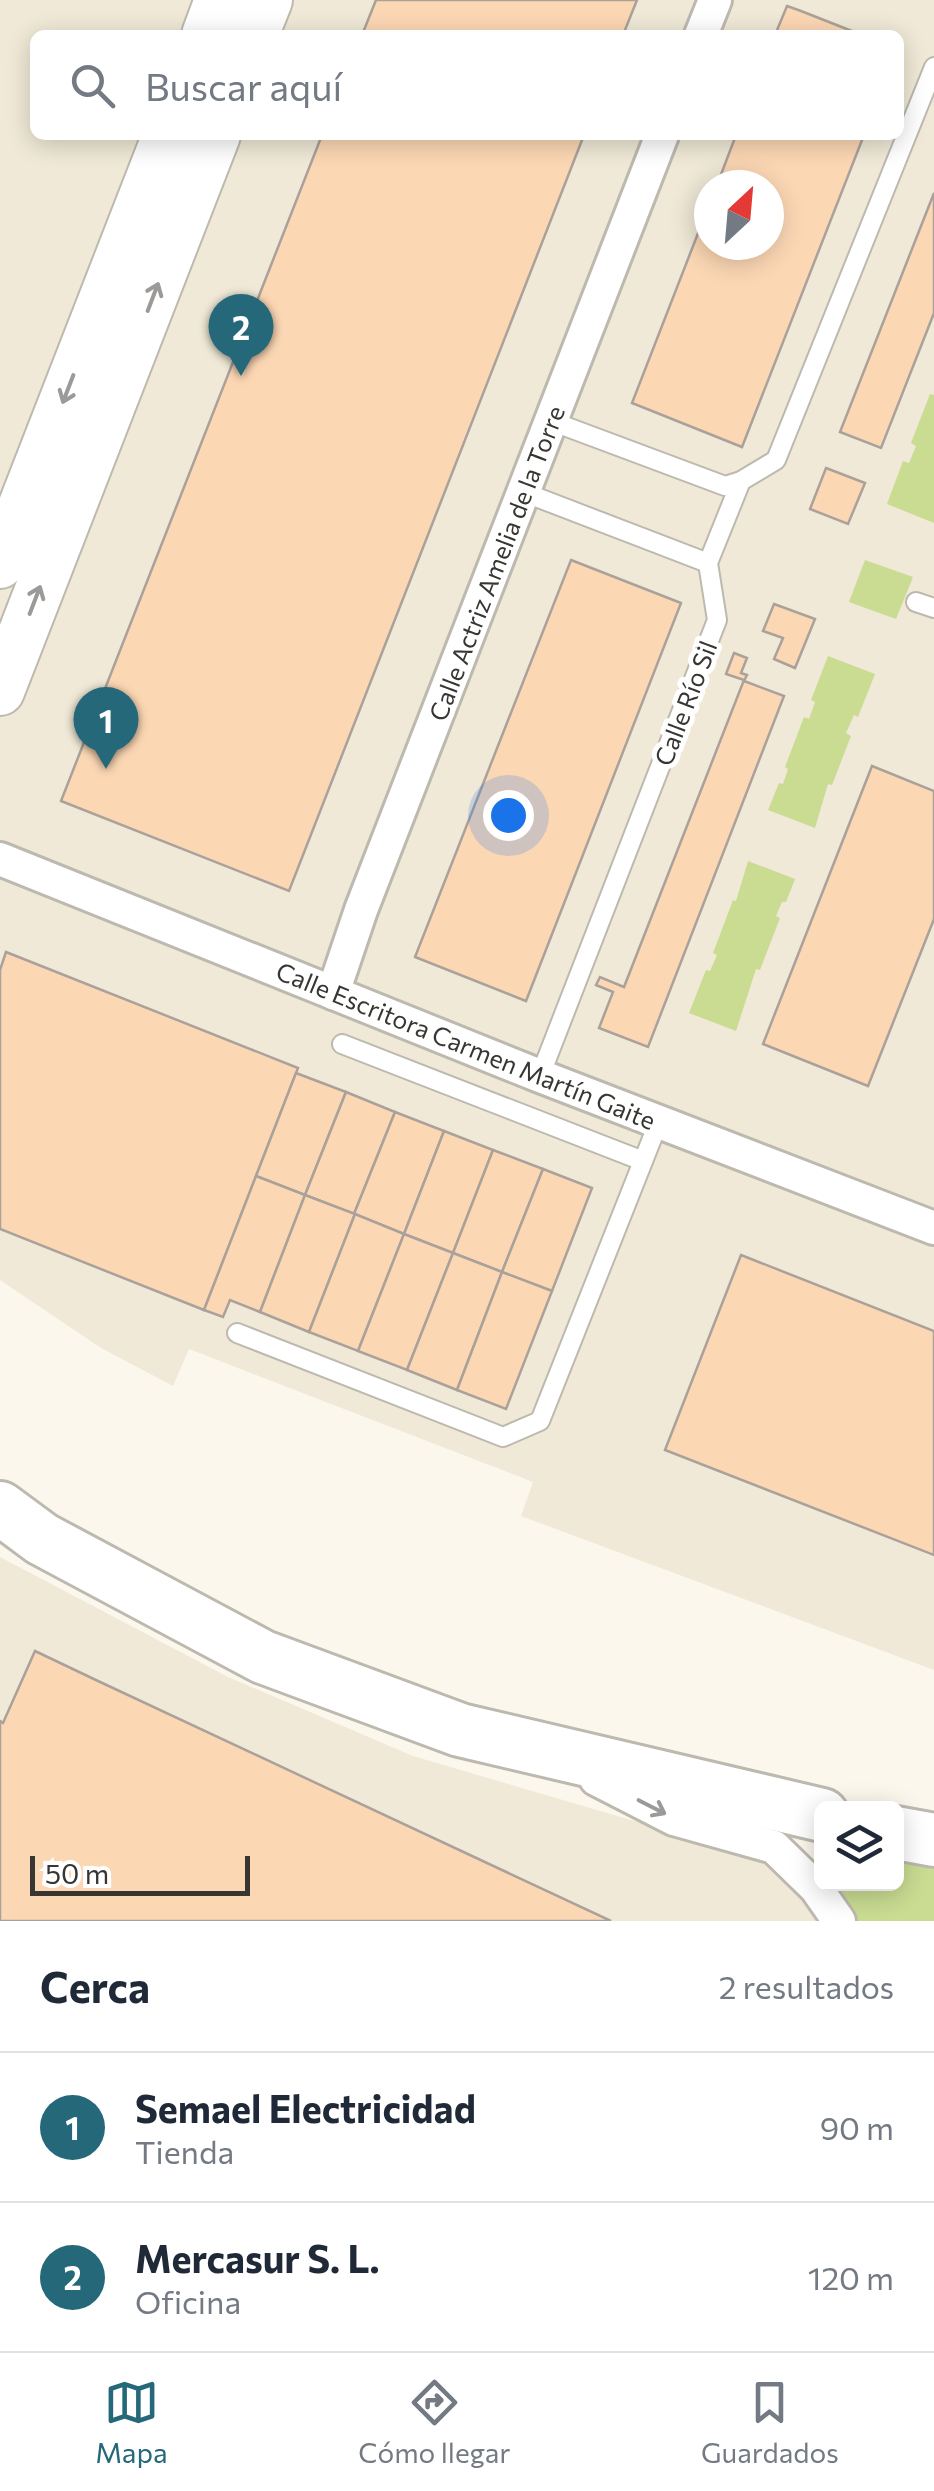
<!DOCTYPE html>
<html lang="es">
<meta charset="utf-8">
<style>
body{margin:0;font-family:Commissioner,sans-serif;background:#f6f6f7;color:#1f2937}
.controls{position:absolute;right:30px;bottom:30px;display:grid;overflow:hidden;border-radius:15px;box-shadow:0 5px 25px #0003}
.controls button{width:90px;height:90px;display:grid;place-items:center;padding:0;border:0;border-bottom:2px solid #e0e1e3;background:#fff;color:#1f2937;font:50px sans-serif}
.compass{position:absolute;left:694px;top:170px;width:90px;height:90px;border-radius:50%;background:#fff;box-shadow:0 5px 25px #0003;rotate:26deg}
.scale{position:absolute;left:30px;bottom:25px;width:220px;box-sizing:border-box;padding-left:10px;border:5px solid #383632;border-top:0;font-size:28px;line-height:35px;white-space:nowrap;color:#383632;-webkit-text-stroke:8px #fff;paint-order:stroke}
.you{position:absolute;left:508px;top:815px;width:35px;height:35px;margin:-25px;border:8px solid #fff;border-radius:50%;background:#1a73e8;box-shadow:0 0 0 15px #1a73e833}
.badge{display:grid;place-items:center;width:65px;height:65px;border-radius:50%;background:#24687a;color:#fff;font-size:32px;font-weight:700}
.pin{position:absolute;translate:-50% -82px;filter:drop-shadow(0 2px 5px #0008)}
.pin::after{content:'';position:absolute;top:52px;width:35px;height:30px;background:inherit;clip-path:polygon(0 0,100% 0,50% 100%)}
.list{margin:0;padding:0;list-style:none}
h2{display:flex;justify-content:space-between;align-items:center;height:130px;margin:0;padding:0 40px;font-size:42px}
h2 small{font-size:32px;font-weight:400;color:#747a83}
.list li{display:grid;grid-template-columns:65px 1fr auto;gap:30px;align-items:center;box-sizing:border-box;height:150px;padding:0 40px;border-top:2px solid #e0e1e3}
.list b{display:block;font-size:38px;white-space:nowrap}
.list p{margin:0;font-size:32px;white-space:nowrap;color:#747a83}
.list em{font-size:32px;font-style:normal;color:#747a83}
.icon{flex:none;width:55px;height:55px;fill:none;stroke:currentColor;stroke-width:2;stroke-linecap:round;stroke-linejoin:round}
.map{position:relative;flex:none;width:934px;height:1921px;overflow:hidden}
.search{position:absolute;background:#fff;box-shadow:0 5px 25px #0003;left:30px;right:30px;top:30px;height:110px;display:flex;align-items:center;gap:25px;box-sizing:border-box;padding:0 35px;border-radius:15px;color:#747a83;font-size:38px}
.sheet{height:430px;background:#fff}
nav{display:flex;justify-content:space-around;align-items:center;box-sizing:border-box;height:140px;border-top:2px solid #e0e1e3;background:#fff;font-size:28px;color:#747a83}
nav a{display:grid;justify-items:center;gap:5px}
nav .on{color:#24687a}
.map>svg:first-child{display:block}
</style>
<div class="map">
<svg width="934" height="1921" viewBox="0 0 934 1921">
<rect width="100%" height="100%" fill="#fbf7ec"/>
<!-- built -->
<g fill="#f0e9d7" fill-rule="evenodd">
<path d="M0 0H934V1670L521 1516 533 1482 189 1349 173 1386 101 1348 0 1280ZM35 35H899V135H35ZM709 185H769V245H709Z"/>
<path d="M0 1557 228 1677 413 1756 631 1820 764 1853 818 1905 822 1921H0Z"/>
</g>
<!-- green -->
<g fill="#c9dc92">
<path d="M930 394 934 395V523L887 504 903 461 909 463 916 446 911 443Z"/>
<path d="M865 560 913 577 896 619 849 602Z"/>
<path d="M828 656 875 674 858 717 854 715 846 733 851 736 832 785 828 784 815 828 768 810 779 783 783 784 788 769 785 767 804 717 809 719 815 702 811 700Z"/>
<path d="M748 861 795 879 786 902H782L776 916 780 918 760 970 756 969 736 1031 689 1013 706 970 710 971 717 955 713 953 733 900 736 901Z"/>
<path d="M897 1861 934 1869V1921H854L838 1884H896Z"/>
</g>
<!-- building -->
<g fill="#fcd7b4" stroke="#aaa19a" stroke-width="2.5">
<path d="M376 0H637L623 35H362Z"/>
<path d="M787 6 801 11 862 35H775Z"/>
<path d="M322 135H584L289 891 61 801Z"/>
<path d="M736 135H864L742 447 632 403 709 205V245H769V185H717Z"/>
<path d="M934 193V313L881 448 840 432Z"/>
<path d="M826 468 865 483 848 524 810 509Z"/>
<path d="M571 560 681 603 526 1001 415 957Z"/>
<path d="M774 604 815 619 795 668 774 659 783 638 763 631Z"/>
<path d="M734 653 747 658 741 673 747 675 744 681 784 696 648 1047 599 1028 613 992 596 985 600 977 624 987 744 680 726 674Z"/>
<path d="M872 766 934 791V919L868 1086 763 1044Z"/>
<path d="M6 952 298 1068 204 1310 0 1229V970Z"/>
<path d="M296 1073 346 1092 305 1195 256 1176Z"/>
<path d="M346 1092 395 1112 354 1214 305 1195Z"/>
<path d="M395 1112 444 1131 404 1234 354 1214Z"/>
<path d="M444 1131 493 1150 453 1253 404 1234Z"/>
<path d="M493 1150 543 1169 502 1272 453 1253Z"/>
<path d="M543 1169 592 1188 552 1291 502 1272Z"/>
<path d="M256 1176 305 1195 260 1312 230 1300 223 1317 204 1310Z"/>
<path d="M305 1195 355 1214 309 1332 260 1312Z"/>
<path d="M355 1214 404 1234 358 1351 309 1332Z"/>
<path d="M404 1234 453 1253 407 1370 358 1351Z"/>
<path d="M453 1253 502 1272 457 1390 407 1370Z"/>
<path d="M741 1255 934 1331V1555L665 1450Z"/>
<path d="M502 1272 552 1291 506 1409 457 1390Z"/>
<path d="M35 1651 98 1681 611 1921H0V1721L3 1723Z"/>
</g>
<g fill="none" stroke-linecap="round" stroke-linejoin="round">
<defs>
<g id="lane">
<path d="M551 421 725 486 741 481"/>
<path d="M523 492 708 563"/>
<path d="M916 602 934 608"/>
<path d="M342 1044 643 1161"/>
<path d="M540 1076 717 620 708 563 741 481 776 460 934 67"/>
<path d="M237 1333 503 1437 540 1421 659 1121"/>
</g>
<g id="street">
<path d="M701 35 715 0"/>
<path d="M0 859 540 1076 934 1228"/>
<path d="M333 993 361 910 662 135"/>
<path d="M596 1779 674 1819 774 1847 816 1888 839 1921"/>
</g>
<g id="secondary">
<path d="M206 35 219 0"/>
<path d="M254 35 268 0"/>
<path d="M0 564 167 135"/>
<path d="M0 691 216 135"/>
</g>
<g id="primary">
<path d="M0 1508 42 1539 263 1657 460 1730 822 1815"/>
<path d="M896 1833 934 1840"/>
</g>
</defs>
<!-- lane casing -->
<use href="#lane" stroke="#bdb9af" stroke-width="22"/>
<!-- street casing -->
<use href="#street" stroke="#bdb9af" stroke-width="38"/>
<!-- secondary casing -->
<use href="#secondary" stroke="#bdb9af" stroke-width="52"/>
<!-- primary casing -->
<use href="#primary" stroke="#bdb9af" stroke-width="58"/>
<!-- lane -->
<use href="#lane" stroke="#fff" stroke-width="18"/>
<!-- street -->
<use href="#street" stroke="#fff" stroke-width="32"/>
<!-- secondary -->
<use href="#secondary" stroke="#fff" stroke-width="48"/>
<!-- primary -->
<use href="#primary" stroke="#fff" stroke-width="52"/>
</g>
<!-- one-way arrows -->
<defs><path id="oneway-shaft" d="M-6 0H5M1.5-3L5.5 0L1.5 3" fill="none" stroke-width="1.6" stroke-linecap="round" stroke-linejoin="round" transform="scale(2.5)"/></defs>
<g stroke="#9c9a98">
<use href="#oneway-shaft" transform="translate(153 297) rotate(-69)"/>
<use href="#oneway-shaft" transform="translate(68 389) rotate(111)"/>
<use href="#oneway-shaft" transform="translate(35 600) rotate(-69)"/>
<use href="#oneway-shaft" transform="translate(652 1807) rotate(27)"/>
</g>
<g text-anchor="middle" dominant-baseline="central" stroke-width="10" stroke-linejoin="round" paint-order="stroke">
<!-- street labels -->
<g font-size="25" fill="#383632" stroke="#fff">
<text transform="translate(496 563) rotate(-69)">Calle Actriz Amelia de la Torre</text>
<text transform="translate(685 703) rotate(-69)">Calle Río Sil</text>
<text transform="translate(466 1045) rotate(22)">Calle Escritora Carmen Martín Gaite</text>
</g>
</g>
</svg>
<div class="controls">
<button><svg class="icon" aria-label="layers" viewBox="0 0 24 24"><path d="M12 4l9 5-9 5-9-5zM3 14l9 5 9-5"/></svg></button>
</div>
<svg class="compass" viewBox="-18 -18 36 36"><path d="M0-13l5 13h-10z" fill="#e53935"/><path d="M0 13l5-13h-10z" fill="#747a83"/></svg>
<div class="scale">50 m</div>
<div class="you"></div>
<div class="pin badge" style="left:106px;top:769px">1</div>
<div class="pin badge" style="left:241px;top:376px">2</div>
<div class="search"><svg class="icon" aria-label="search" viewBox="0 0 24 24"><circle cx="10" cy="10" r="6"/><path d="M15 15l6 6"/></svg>Buscar aquí</div>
</div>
<section class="sheet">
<h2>Cerca<small>2 resultados</small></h2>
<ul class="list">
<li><span class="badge">1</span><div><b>Semael Electricidad</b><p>Tienda</p></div><em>90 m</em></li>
<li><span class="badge">2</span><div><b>Mercasur S. L.</b><p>Oficina</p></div><em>120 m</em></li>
</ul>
</section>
<nav>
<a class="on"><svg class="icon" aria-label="map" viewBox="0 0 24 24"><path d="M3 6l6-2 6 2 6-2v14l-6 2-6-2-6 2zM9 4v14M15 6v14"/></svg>Mapa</a>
<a><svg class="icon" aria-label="directions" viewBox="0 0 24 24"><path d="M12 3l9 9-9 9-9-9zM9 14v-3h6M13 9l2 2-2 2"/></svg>Cómo llegar</a>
<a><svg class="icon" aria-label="saved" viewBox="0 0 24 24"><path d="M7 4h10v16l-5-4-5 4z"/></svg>Guardados</a>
</nav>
